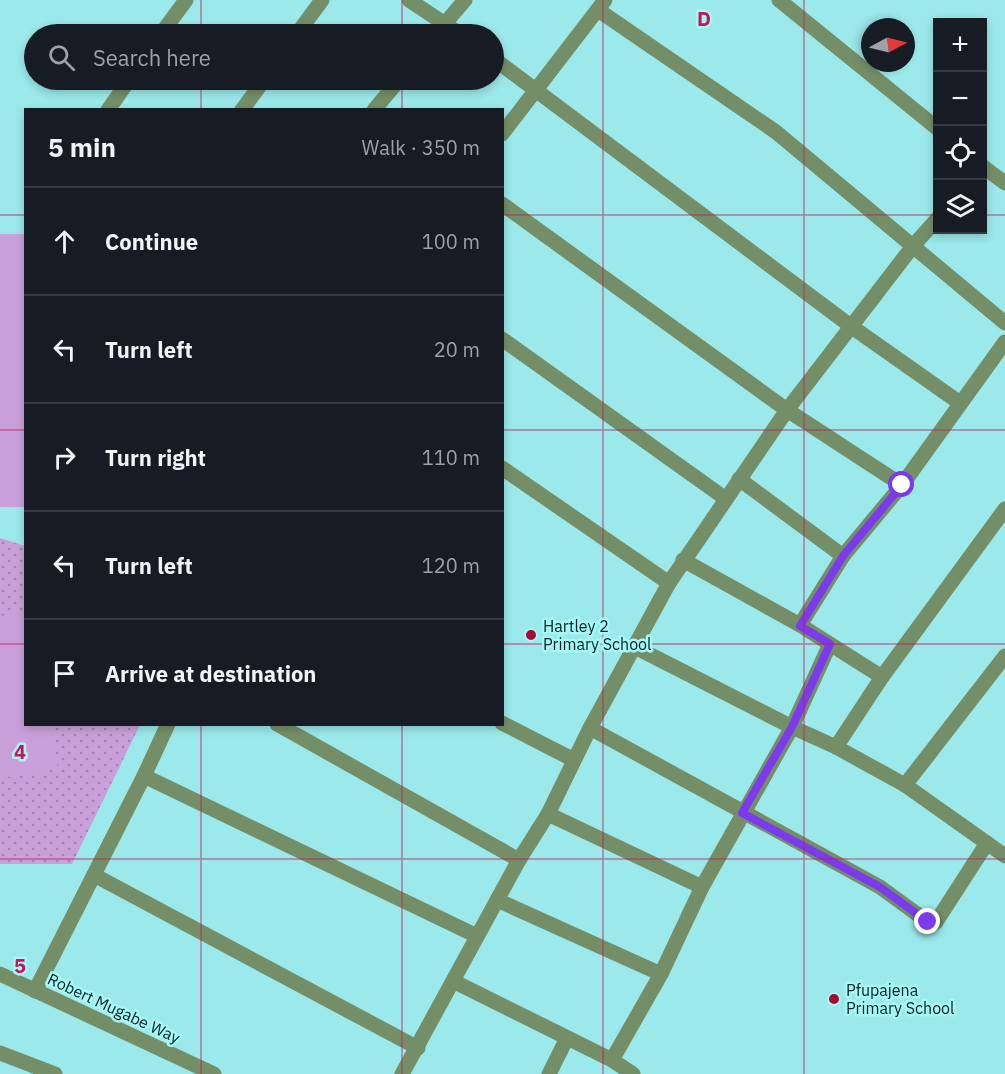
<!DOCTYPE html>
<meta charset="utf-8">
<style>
body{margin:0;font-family:"IBM Plex Sans",sans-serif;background:#20242c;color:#f1f3f6}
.controls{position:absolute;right:18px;top:18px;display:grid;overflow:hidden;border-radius:0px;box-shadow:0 3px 9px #0003}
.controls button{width:54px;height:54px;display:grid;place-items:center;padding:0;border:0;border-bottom:2px solid #363941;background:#171b24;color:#f1f3f6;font:30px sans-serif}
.compass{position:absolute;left:861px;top:18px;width:54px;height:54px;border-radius:50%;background:#171b24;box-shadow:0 3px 9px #0003;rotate:83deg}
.stop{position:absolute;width:18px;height:18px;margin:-14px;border:4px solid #7c3aed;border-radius:50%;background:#fff}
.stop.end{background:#7c3aed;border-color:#fff;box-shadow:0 2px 6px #0008}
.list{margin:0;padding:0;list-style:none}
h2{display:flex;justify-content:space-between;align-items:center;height:78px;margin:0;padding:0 24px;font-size:26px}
h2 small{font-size:20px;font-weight:400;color:#9ea1a6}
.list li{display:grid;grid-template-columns:39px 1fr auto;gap:18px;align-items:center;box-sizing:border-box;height:108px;padding:0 24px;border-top:2px solid #363941}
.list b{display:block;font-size:22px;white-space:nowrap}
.list em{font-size:20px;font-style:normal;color:#9ea1a6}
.icon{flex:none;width:33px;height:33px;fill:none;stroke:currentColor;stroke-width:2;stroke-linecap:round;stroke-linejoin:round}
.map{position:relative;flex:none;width:1005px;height:1074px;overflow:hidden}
.search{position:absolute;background:#171b24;box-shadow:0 3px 9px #0003;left:24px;top:24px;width:480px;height:66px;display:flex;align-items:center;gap:15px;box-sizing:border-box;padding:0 21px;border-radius:33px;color:#9ea1a6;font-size:22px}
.panel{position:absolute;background:#171b24;box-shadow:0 3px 9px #0003;left:24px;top:108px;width:480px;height:618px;border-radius:0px}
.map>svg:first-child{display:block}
</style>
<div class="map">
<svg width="1005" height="1074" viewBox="0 0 1005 1074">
<defs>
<pattern id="green-dots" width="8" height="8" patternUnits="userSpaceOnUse" patternTransform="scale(1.5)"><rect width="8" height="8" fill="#caa0db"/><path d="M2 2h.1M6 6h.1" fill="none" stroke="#a282b1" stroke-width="1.8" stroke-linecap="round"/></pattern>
</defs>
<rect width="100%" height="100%" fill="#9be9ea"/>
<!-- green -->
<path fill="url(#green-dots)" d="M0 538 25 546 26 724 140 725 72 864H0Z"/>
<!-- pitch -->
<g fill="#caa0db">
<rect x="0" y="234" width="25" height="273"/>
<path d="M25 612 26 724 51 725 58 769 0 778V616Z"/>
</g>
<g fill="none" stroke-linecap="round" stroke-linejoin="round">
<!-- minor -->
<g stroke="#748f68" stroke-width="15">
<path d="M409 0 460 34"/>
<path d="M779 0 938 129"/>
<path d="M598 10 776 132 1005 323"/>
<path d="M161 34 186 0"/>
<path d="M297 34 322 0"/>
<path d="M436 34 465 0"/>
<path d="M494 59 852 327 960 403"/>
<path d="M108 110 129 80"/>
<path d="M242 110 264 80"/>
<path d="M374 110 399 80"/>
<path d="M502 134 605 0"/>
<path d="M982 166 1005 183"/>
<path d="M502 204 787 410 902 485"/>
<path d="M502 339 726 499"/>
<path d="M502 468 669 583"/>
<path d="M739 479 843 556"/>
<path d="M683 560 800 625 882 677"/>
<path d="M800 625 843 556 902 485 1005 342"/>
<path d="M635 647 792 727 836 747 905 785 1005 856"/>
<path d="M502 723 574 760"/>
<path d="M277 724 519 860"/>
<path d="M590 728 880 887 928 922H936L987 843"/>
<path d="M836 747 882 677 1005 509"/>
<path d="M144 776 477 936"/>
<path d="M905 785 1005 656"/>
<path d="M548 814 702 887"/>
<path d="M94 875 418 1048"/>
<path d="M497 900 661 974"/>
<path d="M0 974 214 1074"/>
<path d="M453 981 612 1060 633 1074"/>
<path d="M35 991 144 776 168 724"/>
<path d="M0 1053 55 1074"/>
<path d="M612 1060 661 974 702 887 792 727 830 644"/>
<path d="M402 1074 519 860 548 814 590 728 669 583 787 410 913 246 938 218"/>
<path d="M549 1074 567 1038"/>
</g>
</g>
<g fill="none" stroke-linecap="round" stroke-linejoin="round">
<!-- route -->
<path stroke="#7c3aed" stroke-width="8" d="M902 485 843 556 800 626 830 644 792 727 742 813 880 887 928 922"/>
</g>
<!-- grid -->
<path fill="none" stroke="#c2185b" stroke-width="1.5" stroke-opacity="0.55" d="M201 0V34M402 0V34M603 0V1074M804 0V1074M201 80V110M402 80V110M0 215H26M502 215H938M982 215H1005M0 430H26M502 430H1005M0 644H26M502 644H1005M201 724V1074M402 724V1074M0 859H1005"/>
<!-- markers -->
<g fill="#a50934" stroke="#a8f7f7" stroke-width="2">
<circle cx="531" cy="635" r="6"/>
<circle cx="834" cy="999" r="6"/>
</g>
<g text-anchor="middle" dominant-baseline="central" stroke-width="5" stroke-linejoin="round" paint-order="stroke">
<!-- poi labels -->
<g font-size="16" fill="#012323" stroke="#a8f7f7" text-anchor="start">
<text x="543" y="626">Hartley 2<tspan x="543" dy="18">Primary School</tspan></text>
<text x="846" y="990">Pfupajena<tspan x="846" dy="18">Primary School</tspan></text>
</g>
<!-- street labels -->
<g font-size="16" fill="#012323" stroke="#a8f7f7">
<text transform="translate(114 1008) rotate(25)">Robert Mugabe Way</text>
</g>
</g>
<g font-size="20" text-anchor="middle" font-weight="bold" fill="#c2185b" stroke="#a8f7f7" stroke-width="5" stroke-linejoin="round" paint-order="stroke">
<text x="704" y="26">D</text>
<text x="20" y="759">4</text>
<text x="20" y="973">5</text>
</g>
</svg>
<div class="controls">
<button>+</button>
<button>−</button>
<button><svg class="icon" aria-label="locate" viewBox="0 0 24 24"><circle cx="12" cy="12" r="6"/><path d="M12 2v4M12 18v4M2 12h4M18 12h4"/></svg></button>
<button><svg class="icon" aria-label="layers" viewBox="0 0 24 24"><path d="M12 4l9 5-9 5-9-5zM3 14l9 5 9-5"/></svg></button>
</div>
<svg class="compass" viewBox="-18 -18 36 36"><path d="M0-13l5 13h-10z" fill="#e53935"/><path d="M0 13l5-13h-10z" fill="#9ea1a6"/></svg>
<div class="stop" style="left:902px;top:485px"></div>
<div class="stop end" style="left:928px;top:922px"></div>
<div class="search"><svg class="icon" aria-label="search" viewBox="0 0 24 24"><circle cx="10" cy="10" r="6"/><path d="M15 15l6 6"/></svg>Search here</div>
<section class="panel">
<h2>5 min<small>Walk · 350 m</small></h2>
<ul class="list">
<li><svg class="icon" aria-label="ahead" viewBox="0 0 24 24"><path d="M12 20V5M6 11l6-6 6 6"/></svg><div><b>Continue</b></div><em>100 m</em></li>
<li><svg class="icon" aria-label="left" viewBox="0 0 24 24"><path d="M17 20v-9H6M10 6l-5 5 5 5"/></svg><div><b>Turn left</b></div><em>20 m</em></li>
<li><svg class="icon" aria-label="right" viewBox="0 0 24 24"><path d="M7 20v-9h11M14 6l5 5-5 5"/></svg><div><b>Turn right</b></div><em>110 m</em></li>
<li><svg class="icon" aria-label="left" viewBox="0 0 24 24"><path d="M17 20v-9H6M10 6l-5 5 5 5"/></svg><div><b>Turn left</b></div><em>120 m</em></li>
<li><svg class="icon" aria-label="arrive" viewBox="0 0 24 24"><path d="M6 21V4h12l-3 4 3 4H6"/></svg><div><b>Arrive at destination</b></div></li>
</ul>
</section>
</div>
